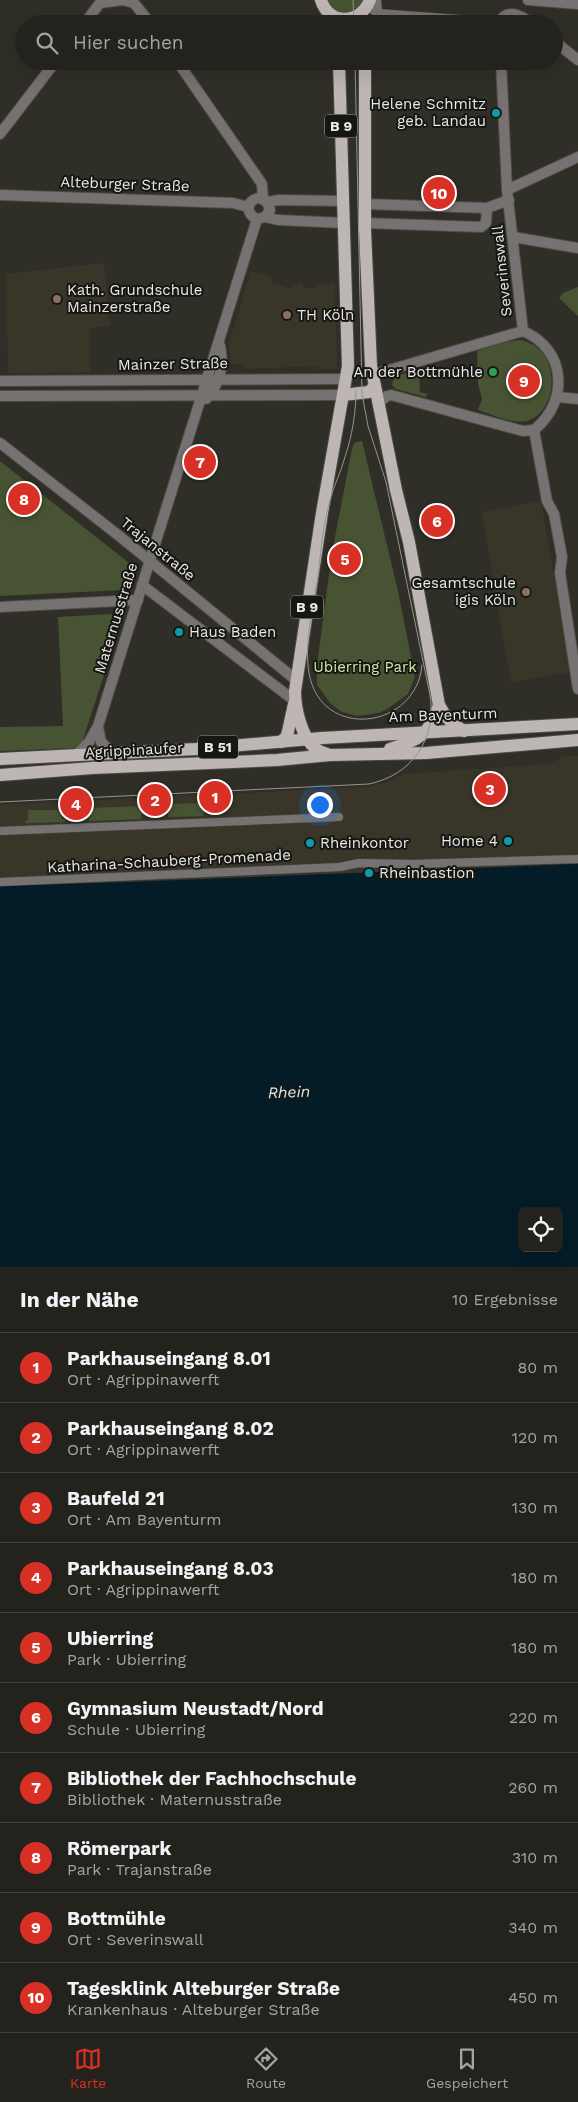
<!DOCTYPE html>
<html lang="de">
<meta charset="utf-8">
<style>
body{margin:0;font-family:"Work Sans",sans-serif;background:#2f2f2a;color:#f1f3f6}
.controls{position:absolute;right:15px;bottom:15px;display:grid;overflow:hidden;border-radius:8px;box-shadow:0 5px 20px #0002}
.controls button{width:45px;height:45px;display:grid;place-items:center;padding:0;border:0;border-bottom:1px solid #403f3b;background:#23221d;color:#f1f3f6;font:25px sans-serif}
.you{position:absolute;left:319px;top:804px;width:18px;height:18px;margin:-12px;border:4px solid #fff;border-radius:50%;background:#1a73e8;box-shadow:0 0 0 8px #1a73e833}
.badge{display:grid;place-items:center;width:32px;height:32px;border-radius:50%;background:#d93025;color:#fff;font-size:16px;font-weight:700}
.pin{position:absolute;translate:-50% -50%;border:2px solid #fff;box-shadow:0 1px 5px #0006}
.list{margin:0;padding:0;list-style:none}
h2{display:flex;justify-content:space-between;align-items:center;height:65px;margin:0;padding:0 20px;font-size:21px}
h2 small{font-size:16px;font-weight:400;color:#a3a4a4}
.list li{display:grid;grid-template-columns:32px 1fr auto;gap:15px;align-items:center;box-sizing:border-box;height:70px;padding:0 20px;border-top:1px solid #403f3b}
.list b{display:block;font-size:19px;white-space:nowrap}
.list p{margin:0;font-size:16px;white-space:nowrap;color:#a3a4a4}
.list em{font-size:16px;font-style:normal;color:#a3a4a4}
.icon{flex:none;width:28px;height:28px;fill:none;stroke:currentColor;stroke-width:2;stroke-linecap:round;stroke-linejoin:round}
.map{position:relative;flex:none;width:578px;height:1267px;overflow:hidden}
.search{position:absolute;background:#23221d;box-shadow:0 5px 20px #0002;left:15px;right:15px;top:15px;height:55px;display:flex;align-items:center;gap:12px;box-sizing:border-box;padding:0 18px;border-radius:28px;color:#a3a4a4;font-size:19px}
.sheet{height:765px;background:#23221d}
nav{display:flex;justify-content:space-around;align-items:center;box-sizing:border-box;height:70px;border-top:1px solid #403f3b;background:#23221d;font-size:14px;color:#a3a4a4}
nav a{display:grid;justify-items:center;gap:2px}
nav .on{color:#d93025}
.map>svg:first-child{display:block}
</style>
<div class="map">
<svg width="578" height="1267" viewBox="0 0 578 1267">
<rect width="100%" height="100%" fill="#2f2e27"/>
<!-- built -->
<g fill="#393629">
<path d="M104 263 110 326 89 328 90 372 8 373 6 274Z"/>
<path d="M251 271 272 278 271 282 288 288H293V285L302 284 303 288H316V284L335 283 337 369 318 370V366L245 369V364H231L229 343Z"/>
<path d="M541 501 570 672 511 682 482 512Z"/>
<path d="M565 756H578V864L130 882 0 886V805L368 787 391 781 403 774 549 764Z"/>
</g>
<!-- green -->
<g fill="#485333">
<path d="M327 0H365L360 8 345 14 334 10Z"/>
<path d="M578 287V316L559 298 563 293Z"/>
<path d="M520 340C563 348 559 412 527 421 512 424 493 415 478 410L482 399 478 384 477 351 505 342Z"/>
<path d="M425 367 426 370 419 373 420 392 427 394 426 397 396 389 392 385 394 377Z"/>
<path d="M362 441 398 591 415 677 408 694 387 709 379 713 357 716 342 712 331 704 317 685V665L332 552 352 449 354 443Z"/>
<path d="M0 461 129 563 133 571 130 584 123 590 0 596Z"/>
<path d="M109 614C116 615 120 617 120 625L83 740 78 748 0 751V727L63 726 58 617Z"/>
<path d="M203 803 204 816 168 817V804Z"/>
<path d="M141 806 142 819 89 821 88 808Z"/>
<path d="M28 810H62V819H65V822L25 823V821L28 820Z"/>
</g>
<!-- water -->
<path fill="#031c27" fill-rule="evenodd" d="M578 864V1267H0V886L130 882ZM522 1211H559V1248H522Z"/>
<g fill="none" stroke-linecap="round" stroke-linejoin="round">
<defs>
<g id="pedestrian">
<path d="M377 0 379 22"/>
<path d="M368 7 377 13 499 22"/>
<path d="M0 831 339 817"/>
<path d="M0 882 340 867 359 863 412 864 578 859"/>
</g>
<g id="minor">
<path d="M528 0 578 4"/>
<path d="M84 24 100 3 122 0 134 3 151 24"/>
<path d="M499 24C506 7 521 15 532 24"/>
<path d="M554 41 578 60"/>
<path d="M177 61 262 184 263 199"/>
<path d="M501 61 507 190 523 331"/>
<path d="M0 134 56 61"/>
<path d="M507 190 578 157"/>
<path d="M0 195 233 203 248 207"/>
<path d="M267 202 279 200 343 201"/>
<path d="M365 204 487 208 509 200"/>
<path d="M265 217 270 210 267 202 260 198C246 199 245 214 257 219L265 217 278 220 344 223"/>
<path d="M365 223 481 227 486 223 487 208"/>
<path d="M513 237 578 248"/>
<path d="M523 331C566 349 570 401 534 430"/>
<path d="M372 375 523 331"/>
<path d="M0 381 346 379"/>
<path d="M0 396 343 395"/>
<path d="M557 397 578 399"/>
<path d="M206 399C220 385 224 364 220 346"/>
<path d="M378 403 387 396 391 395 523 431 534 430"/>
<path d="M534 430 547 501 554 514 562 557 560 573 578 689"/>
<path d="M0 443 118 535 296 680"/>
<path d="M142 585 295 701"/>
<path d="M0 607 138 600"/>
<path d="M98 727 101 742 113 753"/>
<path d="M76 755 89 742 98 726 257 219"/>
</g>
<g id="primary">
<path d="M321 0C329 26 361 24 370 0"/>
<path d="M365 61V230L371 366 396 490 409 542 439 705C445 717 452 725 464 731"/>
<path d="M343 395 369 392 375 386"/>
<path d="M281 742 287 736 294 704"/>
<path d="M390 749C418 740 429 736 439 705"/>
<path d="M330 755C325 753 320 752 316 749 301 737 295 708 295 691L322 513 348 366 339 61"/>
<path d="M0 759 196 749 322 738 578 724"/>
<path d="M0 775 92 768 277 760 330 755 426 753 578 740"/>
</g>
</defs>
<!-- pedestrian casing -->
<use href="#pedestrian" stroke="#4d4c45" stroke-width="9"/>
<!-- minor casing -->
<use href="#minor" stroke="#4d4c45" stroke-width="12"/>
<!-- primary casing -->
<use href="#primary" stroke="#4d4c45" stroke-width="14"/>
<!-- pedestrian -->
<use href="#pedestrian" stroke="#767271" stroke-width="8"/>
<!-- minor -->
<use href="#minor" stroke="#767271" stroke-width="10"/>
<!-- primary -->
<use href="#primary" stroke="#beb6b5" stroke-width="12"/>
<!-- tram -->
<g stroke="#95948e" stroke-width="1">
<path d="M353 0 354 24"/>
<path d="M356 390C356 413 352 436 345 457 341 472 334 485 330 500 323 524 321 550 318 575 313 606 304 642 309 673 321 742 417 729 422 665"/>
<path d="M0 802 369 784C412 775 437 739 430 695L386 482 368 426 362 394 355 61"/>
</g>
</g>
<!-- markers -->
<g fill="#0f9aa8" stroke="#161613" stroke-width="2">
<circle cx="496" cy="113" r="5"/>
<circle cx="179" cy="632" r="5"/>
<circle cx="508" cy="841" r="5"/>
<circle cx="310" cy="843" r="5"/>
<circle cx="369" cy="873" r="5"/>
</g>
<g fill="#8d6e63" stroke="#161613" stroke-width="2">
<circle cx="57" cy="299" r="5"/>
<circle cx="287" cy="315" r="5"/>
<circle cx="526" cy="592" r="5"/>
</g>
<circle fill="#2e9e5b" stroke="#161613" stroke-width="2" cx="493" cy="372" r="5"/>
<g text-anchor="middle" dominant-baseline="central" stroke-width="4" stroke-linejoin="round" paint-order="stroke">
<!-- shield labels -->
<g fill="#161613" stroke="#aaa9a5" stroke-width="1">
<rect x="325" y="114.5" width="32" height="23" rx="4"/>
<rect x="291" y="595.5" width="32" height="23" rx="4"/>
<rect x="198" y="735.5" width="40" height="23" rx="4"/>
</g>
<g font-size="14" font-weight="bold" fill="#e9e8e3">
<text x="341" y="126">B 9</text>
<text x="307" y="607">B 9</text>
<text x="218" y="747">B 51</text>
</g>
<!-- poi labels -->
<g font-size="15" fill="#e9e8e3" stroke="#161613" text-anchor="start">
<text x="486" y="104" text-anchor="end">Helene Schmitz<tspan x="486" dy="17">geb. Landau</tspan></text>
<text x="67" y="290">Kath. Grundschule<tspan x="67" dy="17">Mainzerstraße</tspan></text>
<text x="297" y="315">TH Köln</text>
<text x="483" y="372" text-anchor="end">An der Bottmühle</text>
<text x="516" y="583" text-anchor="end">Gesamtschule<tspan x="516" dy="17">igis Köln</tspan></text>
<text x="189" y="632">Haus Baden</text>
<text x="498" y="841" text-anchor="end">Home 4</text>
<text x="320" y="843">Rheinkontor</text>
<text x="379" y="873">Rheinbastion</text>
</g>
<!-- street labels -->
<g font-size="15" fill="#e9e8e3" stroke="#161613">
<text transform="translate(125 184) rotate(2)">Alteburger Straße</text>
<text transform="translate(502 271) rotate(-96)">Severinswall</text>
<text transform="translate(173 364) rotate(-1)">Mainzer Straße</text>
<text transform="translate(158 549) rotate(39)">Trajanstraße</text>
<text transform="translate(116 618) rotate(-73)">Maternusstraße</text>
<text transform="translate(443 715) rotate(-2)">Am Bayenturm</text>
<text transform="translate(134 750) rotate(-3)">Agrippinaufer</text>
<text transform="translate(169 861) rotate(-3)">Katharina-Schauberg-Promenade</text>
</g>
<!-- park labels -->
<g font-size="15" fill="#cfe8a4" stroke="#161613">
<text x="365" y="667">Ubierring Park</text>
</g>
<!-- water labels -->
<g font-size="16" font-style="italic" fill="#cceaf9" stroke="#161613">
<text transform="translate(289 1092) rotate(-2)">Rhein</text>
</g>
</g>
</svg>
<div class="controls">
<button><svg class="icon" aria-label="locate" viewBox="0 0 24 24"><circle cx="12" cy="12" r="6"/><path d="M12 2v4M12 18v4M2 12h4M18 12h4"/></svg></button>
</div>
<div class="you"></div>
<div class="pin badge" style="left:215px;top:797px">1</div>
<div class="pin badge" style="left:155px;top:800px">2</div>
<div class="pin badge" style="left:490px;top:789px">3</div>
<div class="pin badge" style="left:76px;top:804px">4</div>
<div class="pin badge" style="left:345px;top:559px">5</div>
<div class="pin badge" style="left:437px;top:521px">6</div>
<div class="pin badge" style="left:200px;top:462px">7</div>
<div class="pin badge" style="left:24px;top:499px">8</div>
<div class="pin badge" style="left:524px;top:381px">9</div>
<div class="pin badge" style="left:439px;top:193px">10</div>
<div class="search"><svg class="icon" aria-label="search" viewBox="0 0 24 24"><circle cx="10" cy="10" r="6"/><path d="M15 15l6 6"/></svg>Hier suchen</div>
</div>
<section class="sheet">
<h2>In der Nähe<small>10 Ergebnisse</small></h2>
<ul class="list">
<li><span class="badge">1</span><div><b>Parkhauseingang 8.01</b><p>Ort · Agrippinawerft</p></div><em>80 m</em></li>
<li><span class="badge">2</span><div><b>Parkhauseingang 8.02</b><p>Ort · Agrippinawerft</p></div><em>120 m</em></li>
<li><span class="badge">3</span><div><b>Baufeld 21</b><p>Ort · Am Bayenturm</p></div><em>130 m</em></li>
<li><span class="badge">4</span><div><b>Parkhauseingang 8.03</b><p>Ort · Agrippinawerft</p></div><em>180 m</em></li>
<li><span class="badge">5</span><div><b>Ubierring</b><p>Park · Ubierring</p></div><em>180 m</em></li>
<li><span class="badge">6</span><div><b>Gymnasium Neustadt/Nord</b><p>Schule · Ubierring</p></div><em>220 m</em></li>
<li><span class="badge">7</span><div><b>Bibliothek der Fachhochschule</b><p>Bibliothek · Maternusstraße</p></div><em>260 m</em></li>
<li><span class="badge">8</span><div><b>Römerpark</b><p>Park · Trajanstraße</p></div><em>310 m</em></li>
<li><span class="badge">9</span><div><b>Bottmühle</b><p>Ort · Severinswall</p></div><em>340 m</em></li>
<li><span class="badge">10</span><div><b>Tagesklink Alteburger Straße</b><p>Krankenhaus · Alteburger Straße</p></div><em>450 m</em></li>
</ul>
</section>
<nav>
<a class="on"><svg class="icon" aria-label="map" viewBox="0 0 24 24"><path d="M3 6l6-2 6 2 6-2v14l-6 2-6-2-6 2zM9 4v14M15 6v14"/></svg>Karte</a>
<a><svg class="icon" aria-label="directions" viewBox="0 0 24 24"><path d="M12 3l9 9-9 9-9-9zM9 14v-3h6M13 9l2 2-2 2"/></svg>Route</a>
<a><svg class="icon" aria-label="saved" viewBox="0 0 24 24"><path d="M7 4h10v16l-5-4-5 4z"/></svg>Gespeichert</a>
</nav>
